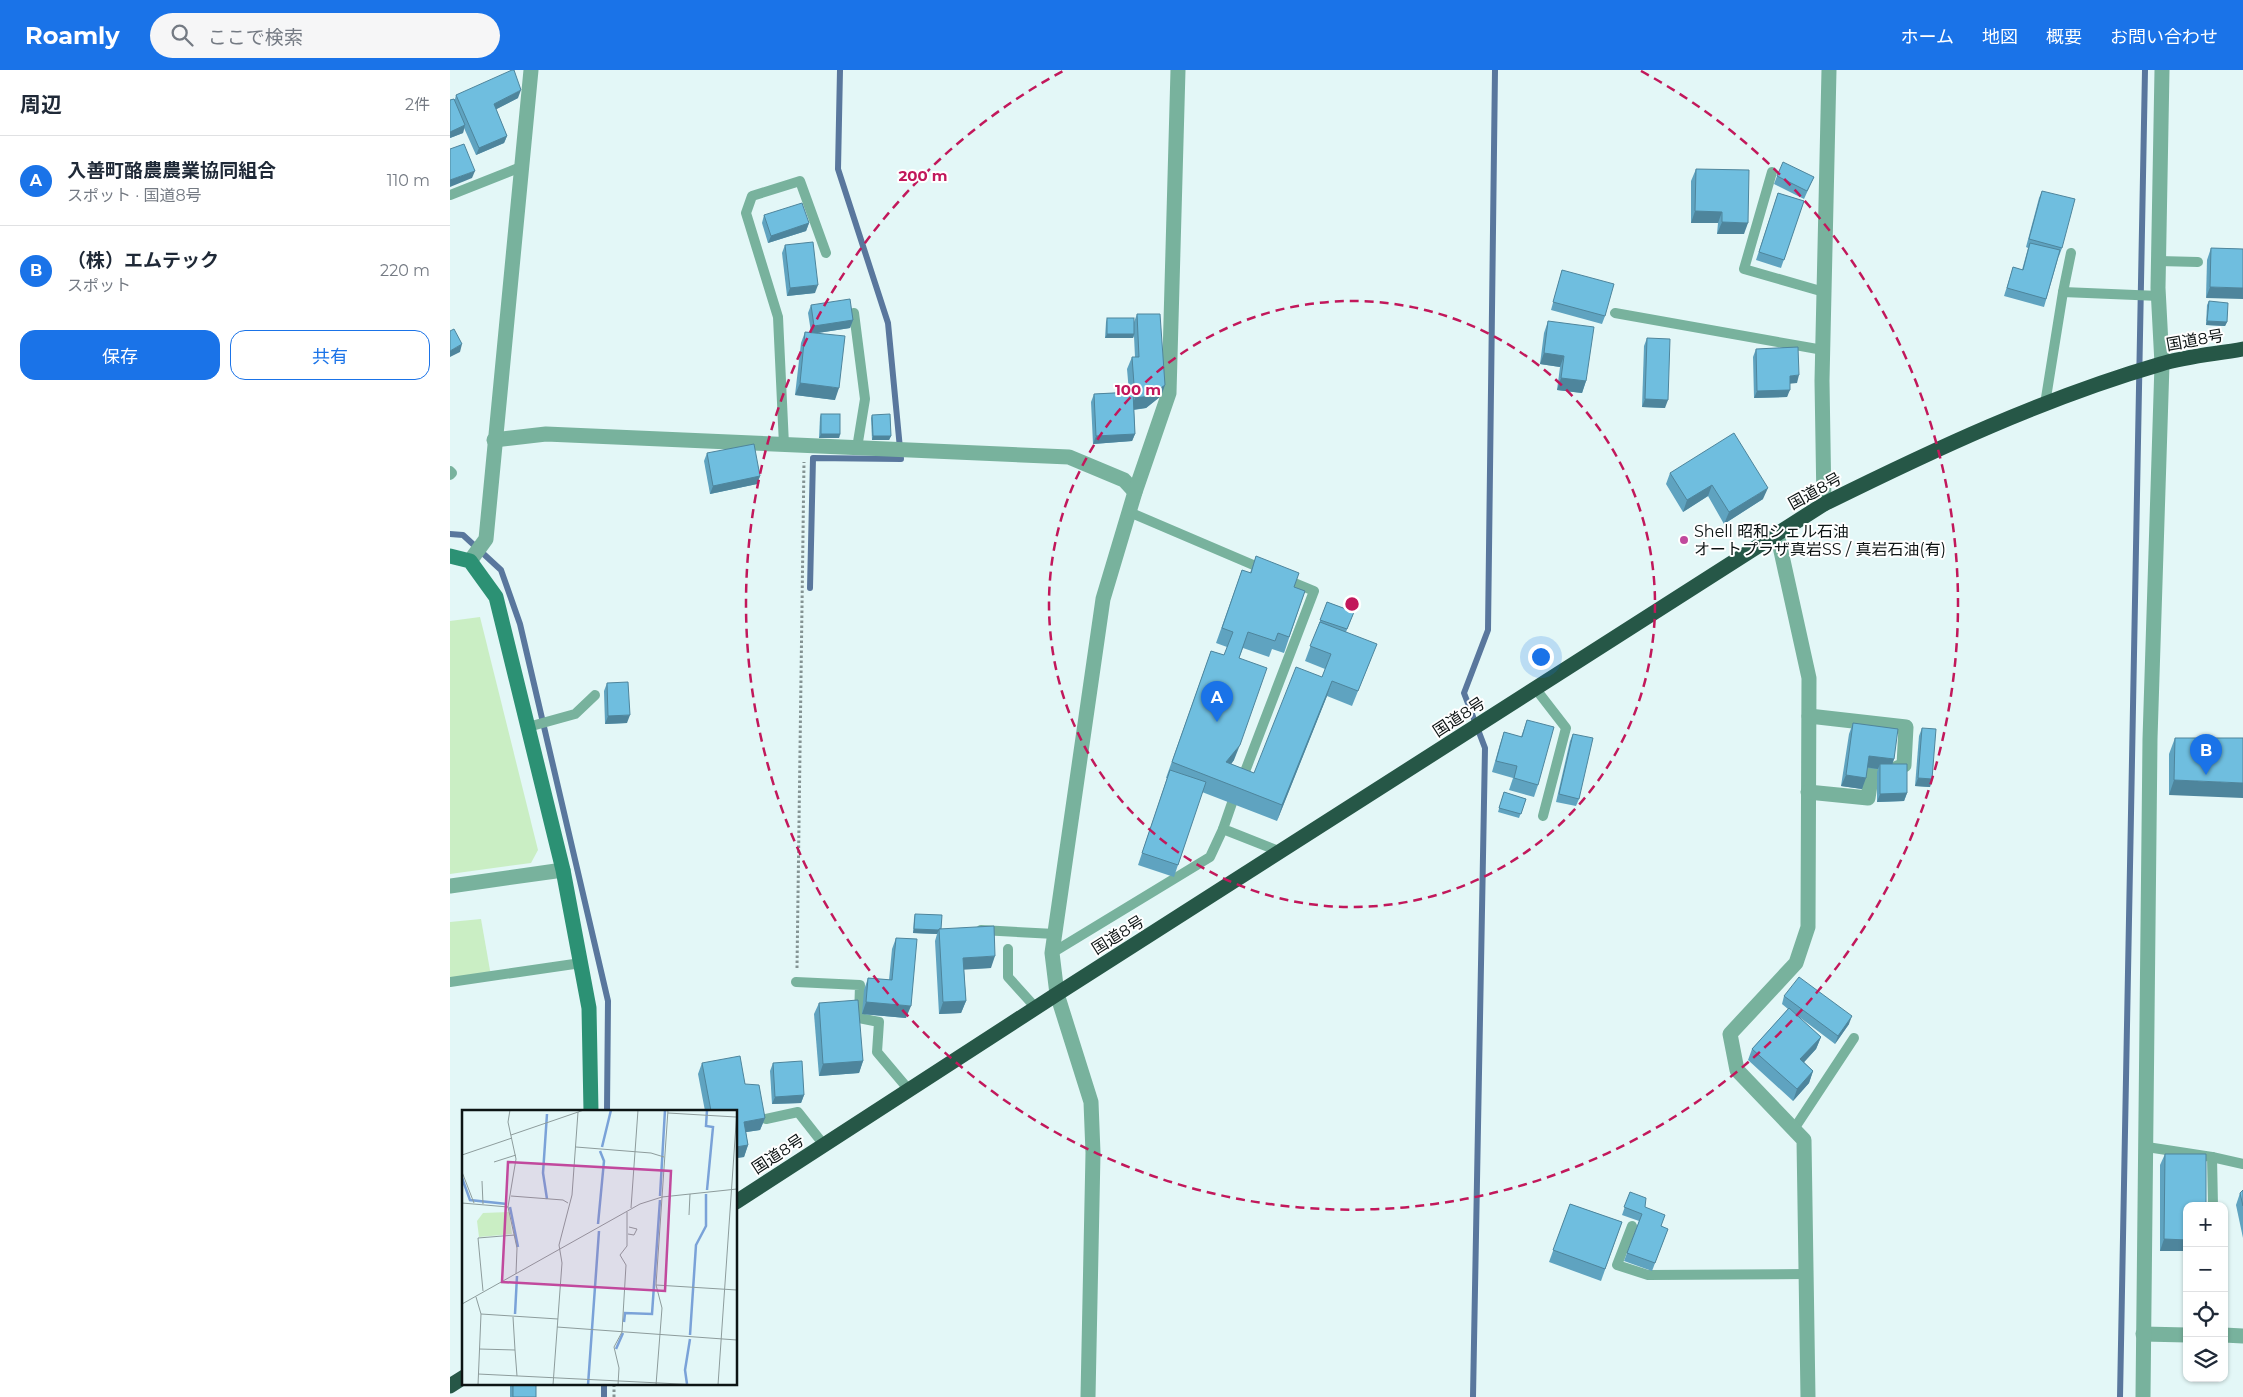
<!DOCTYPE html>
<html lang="ja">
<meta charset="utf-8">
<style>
body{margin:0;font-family:Montserrat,"Noto Sans JP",sans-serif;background:#f6f6f7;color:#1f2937}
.controls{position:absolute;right:15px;bottom:15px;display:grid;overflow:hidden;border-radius:10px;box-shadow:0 1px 4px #0004}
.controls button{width:45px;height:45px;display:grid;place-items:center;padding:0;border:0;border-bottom:1px solid #e0e1e3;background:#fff;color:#1f2937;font:25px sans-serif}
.you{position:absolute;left:1090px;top:586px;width:18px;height:18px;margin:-12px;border:4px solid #fff;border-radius:50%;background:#1a73e8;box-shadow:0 0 0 8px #1a73e833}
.badge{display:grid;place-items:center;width:32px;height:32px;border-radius:50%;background:#1a73e8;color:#fff;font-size:16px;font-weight:700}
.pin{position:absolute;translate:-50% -41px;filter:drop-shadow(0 1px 2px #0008)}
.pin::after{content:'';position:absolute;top:26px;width:18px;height:15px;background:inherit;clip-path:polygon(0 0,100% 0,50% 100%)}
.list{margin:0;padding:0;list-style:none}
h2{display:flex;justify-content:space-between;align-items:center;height:65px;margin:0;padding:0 20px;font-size:21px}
h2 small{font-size:16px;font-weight:400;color:#747a83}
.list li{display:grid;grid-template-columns:32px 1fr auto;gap:15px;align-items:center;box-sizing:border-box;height:90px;padding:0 20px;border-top:1px solid #e0e1e3}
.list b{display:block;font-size:19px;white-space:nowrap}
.list p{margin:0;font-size:16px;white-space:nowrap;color:#747a83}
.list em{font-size:16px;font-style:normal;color:#747a83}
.actions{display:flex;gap:10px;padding:15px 20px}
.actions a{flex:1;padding:11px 0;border:1px solid #1a73e8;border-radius:15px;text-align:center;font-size:18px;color:#1a73e8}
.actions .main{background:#1a73e8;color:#fff}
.icon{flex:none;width:28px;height:28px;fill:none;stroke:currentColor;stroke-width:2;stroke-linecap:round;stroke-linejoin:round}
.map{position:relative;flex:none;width:1793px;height:1327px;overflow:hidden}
header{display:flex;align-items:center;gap:30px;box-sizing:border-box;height:70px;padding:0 25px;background:#1a73e8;color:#fff}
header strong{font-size:24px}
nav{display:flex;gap:28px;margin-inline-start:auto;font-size:18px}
.search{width:350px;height:45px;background:#f6f6f7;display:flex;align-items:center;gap:12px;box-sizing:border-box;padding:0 18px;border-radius:28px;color:#747a83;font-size:19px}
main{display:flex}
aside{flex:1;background:#fff}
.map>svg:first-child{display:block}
</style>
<header>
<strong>Roamly</strong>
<div class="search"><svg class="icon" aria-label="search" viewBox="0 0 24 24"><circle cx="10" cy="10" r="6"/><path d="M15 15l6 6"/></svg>ここで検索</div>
<nav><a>ホーム</a><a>地図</a><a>概要</a><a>お問い合わせ</a></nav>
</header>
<main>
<aside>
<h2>周辺<small>2件</small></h2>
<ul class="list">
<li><span class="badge">A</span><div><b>入善町酪農農業協同組合</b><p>スポット · 国道8号</p></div><em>110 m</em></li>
<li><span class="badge">B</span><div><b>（株）エムテック</b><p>スポット</p></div><em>220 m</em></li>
</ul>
<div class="actions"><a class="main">保存</a><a>共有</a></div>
</aside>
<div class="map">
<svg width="1793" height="1327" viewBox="0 0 1793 1327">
<rect width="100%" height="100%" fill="#e3f7f7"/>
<!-- green -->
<g fill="#caeec4">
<path d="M30 547 88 780 81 793 0 804V551Z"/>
<path d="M31 849 41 906 0 912V852Z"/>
</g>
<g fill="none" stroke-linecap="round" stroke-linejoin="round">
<!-- stream -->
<g stroke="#59779d" stroke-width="6">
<path d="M0 464 13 465 51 500 70 554 158 931 157 1041"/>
<path d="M360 518 363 388 451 389 438 253 388 99 390 0"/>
<path d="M154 1313V1327"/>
<path d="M1023 1327 1035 678 1014 623 1038 560 1045 0"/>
<path d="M1670 1327 1695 0"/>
</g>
<!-- path -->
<g stroke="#849393" stroke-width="3" stroke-dasharray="2.5 2.5" stroke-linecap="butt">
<path d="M347 898 354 392"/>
<path d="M164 1327V1313"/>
</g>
<!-- lane -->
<g stroke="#78b29d" stroke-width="10">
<path d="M1322 102 1294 199 1374 222"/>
<path d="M0 125 71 97"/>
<path d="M1621 183 1613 222 1709 226"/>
<path d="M1709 191 1748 192"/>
<path d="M404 243 415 329 407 378"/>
<path d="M1165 243 1373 280"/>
<path d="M1595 334 1613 222"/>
<path d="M334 375 328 247 296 143 302 126 350 111 376 183"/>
<path d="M0 401 2 403 0 405"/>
<path d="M679 442 815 500"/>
<path d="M1085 618 1116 658 1093 746"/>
<path d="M78 657 125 644 145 625"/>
<path d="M791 712 864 521 835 509"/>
<path d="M782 733 773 759 831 782"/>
<path d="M531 860 605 864"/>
<path d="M558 879V907L586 938"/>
<path d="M602 883 760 787 773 759"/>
<path d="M0 912 131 893"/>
<path d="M346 912 410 915 409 948 429 952 427 982 459 1020"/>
<path d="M316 1049 348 1042 374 1075"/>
<path d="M1344 1059 1404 968"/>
<path d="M1697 1077 1762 1087 1763 1136"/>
<path d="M1762 1087 1793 1094"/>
<path d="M1182 1156 1167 1195 1198 1205 1356 1204"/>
</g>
<!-- street -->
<g stroke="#78b29d" stroke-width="15">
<path d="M44 370 96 364 619 387 674 410 685 422"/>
<path d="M1374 434 1372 311 1379 0"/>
<path d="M1327 463 1359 608 1358 857 1346 893 1280 964 1287 1000 1354 1070 1358 1327"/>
<path d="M20 491 36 469 81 0"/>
<path d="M1358 722 1418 728 1422 702 1441 701 1454 695 1456 657 1359 646"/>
<path d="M0 816 113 800"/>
<path d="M1693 1264 1737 1265"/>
<path d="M1774 1265 1793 1266"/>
<path d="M638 1327 643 1083 641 1032 607 924 602 883 653 529 685 422 719 323 728 0"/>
<path d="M1693 1327 1700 669 1712 294 1708 218 1712 0"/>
</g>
<!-- secondary -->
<path stroke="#2c9174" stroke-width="15" d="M0 486 20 491 46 527 113 800 139 938 141 1041"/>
<!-- highway -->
<g stroke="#265747" stroke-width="15">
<path d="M286 1132 607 924 1374 434C1483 380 1594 328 1711 294 1737 286 1766 284 1793 279"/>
<path d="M0 1316 14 1307"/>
</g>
</g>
<!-- wall -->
<g fill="#5fa3c0">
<path d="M6 25 68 28 46 39 57 66 54 73 26 85 14 58 13 63 0 68V30L5 29Z"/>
<path d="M1246 99 1294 164H1267L1268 153H1241V111Z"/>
<path d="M1327 106 1364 107 1354 129 1324 114Z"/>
<path d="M1592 121 1612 178 1609 186V185L1594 237 1554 226 1563 197 1572 200 1578 178 1576 177 1589 128Z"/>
<path d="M1328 123 1354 131 1331 198 1306 190Z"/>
<path d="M314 145 359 153 356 161 318 173 312 153Z"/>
<path d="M335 175 365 223 337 226 332 183Z"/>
<path d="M1761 178 1793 179 1756 228 1757 190Z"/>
<path d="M1112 200 1155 246 1152 254 1101 240Z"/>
<path d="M1759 231 1777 252 1775 256 1756 255 1757 235Z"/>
<path d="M361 235 403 250 400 258 368 263 385 330 345 325 351 273 355 262H361L358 243Z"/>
<path d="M687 244 715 315 711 326 696 338 684 340 685 364 682 371 643 374 641 332 644 324 679 322 677 299 682 287H685L684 266 683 268H655L656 252 657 248 684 252Z"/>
<path d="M1098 251 1136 311 1132 323 1107 320 1110 297 1090 294 1094 263Z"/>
<path d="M1197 268 1215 338 1192 337 1194 276Z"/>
<path d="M1306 279 1347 313H1340L1337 327 1304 328 1303 287Z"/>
<path d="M371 344 390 364 389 368H369L370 347Z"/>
<path d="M422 345 441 366 439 370H422L421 348Z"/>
<path d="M257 383 310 406 307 414 260 424 254 391Z"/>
<path d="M1220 403 1313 429 1274 454 1258 426 1233 442 1216 414Z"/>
<path d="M806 486 844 517 855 521 834 583 822 579 819 587 793 578 789 588 784 690 781 694 804 703 872 607 875 599 855 591 877 532 904 542 896 562 921 589 902 636 877 626 827 751 752 722 724 807 688 795 717 708H716L761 581 774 585 777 577 766 573 792 500 800 503Z"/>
<path d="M157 613 177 653 155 654 154 621Z"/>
<path d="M1077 650 1088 715 1084 727 1059 720 1063 708 1042 702 1050 674 1054 662 1071 667Z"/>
<path d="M1403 653 1444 689 1442 694 1457 723 1454 731 1427 732V702L1428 699 1417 698 1412 719 1391 716 1399 664Z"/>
<path d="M1472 658 1482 709 1480 717 1465 716 1469 666Z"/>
<path d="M1123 664 1129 729 1126 736 1106 732 1120 671Z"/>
<path d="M1725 668H1793L1719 725V684Z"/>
<path d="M1054 722 1076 729 1069 748 1048 742Z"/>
<path d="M465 844 491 859 541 898 514 899 516 931 511 943 489 944 485 871 487 864 463 863 464 848Z"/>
<path d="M446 868 456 948 412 944 414 920 418 908 439 910 442 879Z"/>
<path d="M1334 926 1399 954 1385 974 1344 943 1371 967 1366 979 1354 992 1363 1001 1359 1013 1343 1031 1298 990 1302 979 1338 939 1332 934Z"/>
<path d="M369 933 413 991 409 1003 369 1006 364 944Z"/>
<path d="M252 993 295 1014 315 1048 310 1060 296 1062 298 1075 294 1087 286 1088V1041H255L248 1004Z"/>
<path d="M323 993 354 1025 351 1033 322 1034 320 1001Z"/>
<path d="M1715 1084 1737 1136V1181H1710V1095Z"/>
<path d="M1793 1120V1168L1786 1135 1790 1123Z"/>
<path d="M1180 1122 1211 1156 1218 1159 1202 1201 1174 1191 1189 1151 1172 1145Z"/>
<path d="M1120 1134 1172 1152 1151 1211 1099 1192Z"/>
<rect x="60" y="1313" width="26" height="14"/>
</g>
<!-- shaded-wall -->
<g fill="#4e859c">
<path d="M71 20 68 28 41 42 44 34Z"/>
<path d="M15 55 13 63 0 68V62Z"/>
<path d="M57 66 54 73 26 85 29 78Z"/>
<path d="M25 101 22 108 0 117V110Z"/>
<path d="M1245 141 1272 142 1268 153H1241Z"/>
<path d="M1272 152 1298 153 1294 164H1267Z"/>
<path d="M359 153 356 161 318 173 321 166Z"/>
<path d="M368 215 365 223 337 226 340 218Z"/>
<path d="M1760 217 1793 218V229L1756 228Z"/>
<path d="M403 250 400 258 361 264 364 256Z"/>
<path d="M1757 251 1777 252 1775 256 1756 255Z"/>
<path d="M657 264H684L683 268H655Z"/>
<path d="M12 274 10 282 0 287V281Z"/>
<path d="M1094 283 1114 286 1110 297 1090 294Z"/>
<path d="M1349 305 1347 313 1337 314 1340 306Z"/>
<path d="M1111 308 1136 311 1132 323 1107 320Z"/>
<path d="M350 313 389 318 385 330 345 325Z"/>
<path d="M715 315 711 326 696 338 680 340 685 328Z"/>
<path d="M1340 320 1337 327 1304 328 1307 321Z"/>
<path d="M1195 329 1218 330 1215 338 1192 337Z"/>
<path d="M371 364H390L389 368H369Z"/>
<path d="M685 364 682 371 643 374 646 366Z"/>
<path d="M423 366H441L439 370H422Z"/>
<path d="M310 406 307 414 260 424 263 416Z"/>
<path d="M1262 415 1258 426 1233 442 1237 430Z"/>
<path d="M1318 418 1313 429 1274 454 1279 442Z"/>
<path d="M882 611 877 626 827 751 832 735Z"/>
<path d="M180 645 177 653 155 654 158 646Z"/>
<path d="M790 675 784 690 771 708 776 692Z"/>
<path d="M1419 686 1444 689 1440 701 1430 694 1428 699 1415 697Z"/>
<path d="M1396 705 1416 708 1412 719 1391 716Z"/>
<path d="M1468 708 1482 709 1480 717 1465 716Z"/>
<path d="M1724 710 1793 713V728L1719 725Z"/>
<path d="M1457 723 1454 731 1427 732 1430 724Z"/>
<path d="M464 859 489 860 487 864 463 863Z"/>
<path d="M545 886 541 898 509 900 513 888Z"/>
<path d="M516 931 511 943 489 944 493 932Z"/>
<path d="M416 932 461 936 456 948 412 944Z"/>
<path d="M1402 946 1399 954 1385 974 1388 966Z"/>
<path d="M1371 967 1366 979 1346 1001 1350 989Z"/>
<path d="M413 991 409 1003 369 1006 373 994Z"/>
<path d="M1363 1001 1359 1013 1343 1031 1347 1019Z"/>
<path d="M354 1025 351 1033 322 1034 325 1027Z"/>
<path d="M315 1048 310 1060 290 1063 294 1052Z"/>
<path d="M298 1075 294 1087 286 1088V1077Z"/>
<path d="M1714 1169 1737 1170V1181H1710Z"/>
</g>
<!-- building -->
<g fill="#6fbedf" stroke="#4e859c">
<path d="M62 0H64L71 20 44 34 57 66 29 78 6 25Z"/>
<path d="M4 29 15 55 0 62V30Z"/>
<path d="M14 74 25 101 0 110V79Z"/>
<path d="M1333 92 1364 107 1357 121 1327 106Z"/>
<path d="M1246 99 1299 100 1298 153 1272 152V142L1245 141Z"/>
<path d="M1592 121 1625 129 1612 178 1579 169Z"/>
<path d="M1328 123 1354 131 1334 190 1309 182Z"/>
<path d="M352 133 359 153 321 166 314 145Z"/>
<path d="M363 172 368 215 340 218 335 175Z"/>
<path d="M1580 173 1610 180 1596 229 1557 218 1563 197 1573 200Z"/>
<path d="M1761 178 1793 179V218L1760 217Z"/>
<path d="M1112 200 1164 214 1155 246 1103 232Z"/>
<path d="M400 229 403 250 364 256 361 235Z"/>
<path d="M1759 231 1778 233 1777 252 1757 251Z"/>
<path d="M687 244H710L715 315 700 326 685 328 682 287H689Z"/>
<rect x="657" y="248" width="27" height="16"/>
<path d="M1098 251 1144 257 1136 311 1111 308 1114 286 1094 283Z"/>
<path d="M4 259 12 274 0 281V261Z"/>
<path d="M355 262 395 266 389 318 350 313Z"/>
<path d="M1197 268 1220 269 1218 330 1195 329Z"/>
<path d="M1348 277 1349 305 1340 306V320L1307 321 1306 279Z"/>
<path d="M683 322 685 364 646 366 644 324Z"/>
<rect x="371" y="344" width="19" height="20"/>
<path d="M440 344 441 366H423L422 345Z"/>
<path d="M1284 363 1318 418 1279 442 1262 415 1237 430 1220 403Z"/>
<path d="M304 374 310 406 263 416 257 383Z"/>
<path d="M806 486 849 503 844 517 855 521 839 567 828 563 825 571 798 562 789 588 817 598 790 675 776 692 804 703 846 597 872 607 881 584 860 576 870 552 927 574 908 621 882 611 832 735 722 692 761 581 774 585 783 562 772 558 792 500 801 503Z"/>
<path d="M877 532 904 542 897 559 870 550Z"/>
<path d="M178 612 180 645 158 646 157 613Z"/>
<path d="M1077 650 1104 657 1088 715 1064 708 1067 696 1046 691 1054 662 1072 667Z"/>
<path d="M1403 653 1448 659 1444 689 1419 686 1416 708 1396 705Z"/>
<path d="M1472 658 1486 659 1482 709 1468 708Z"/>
<path d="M1123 664 1143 668 1129 729 1109 724Z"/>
<path d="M1725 668H1793V713L1724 710Z"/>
<path d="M1430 694H1457V723L1430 724Z"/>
<path d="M720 700 756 712 728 795 692 783Z"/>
<path d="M1054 722 1076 729 1071 744 1049 738Z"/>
<path d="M465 844 492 845 491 859H489V860L464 859Z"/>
<path d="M544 856 545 886 513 888 516 931 493 932 489 859Z"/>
<path d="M446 868 467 869 461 936 416 932 418 908 442 910Z"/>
<path d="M1349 907 1402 946 1388 966 1334 926Z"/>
<path d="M408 930 413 991 373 994 369 933Z"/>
<path d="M1339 938 1371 967 1350 989 1363 1001 1347 1019 1302 979Z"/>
<path d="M290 986 295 1014 309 1015 315 1048 294 1052 298 1075 286 1077V1041H261L252 993Z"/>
<path d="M352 991 354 1025 325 1027 323 993Z"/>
<path d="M1715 1084H1756V1136H1737V1170L1714 1169Z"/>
<path d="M1793 1120V1136L1790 1123Z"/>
<path d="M1180 1122 1196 1128 1195 1137 1215 1145 1211 1156 1218 1159 1205 1193 1177 1183 1192 1144 1174 1137Z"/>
<path d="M1120 1134 1172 1152 1155 1199 1103 1180Z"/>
<path d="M1774 1180H1776L1774 1192Z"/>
<rect x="63" y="1313" width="23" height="14"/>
</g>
<!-- distance rings -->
<g fill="none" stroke="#c2185b" stroke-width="2.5" stroke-dasharray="9 6">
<circle cx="902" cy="534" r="303"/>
<path d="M1191 1A606 606 0 1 1 613 1"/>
</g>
<!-- markers -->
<circle fill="#c1499d" stroke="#fff" stroke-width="2" cx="1234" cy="470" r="5"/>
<g text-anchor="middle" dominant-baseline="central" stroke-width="4" stroke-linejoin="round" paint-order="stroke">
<!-- street labels -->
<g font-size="16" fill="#0d1414" stroke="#fff">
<text transform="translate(1745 270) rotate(-10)">国道8号</text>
<text transform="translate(1365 421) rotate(-29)">国道8号</text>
<text transform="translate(1009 647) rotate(-33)">国道8号</text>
<text transform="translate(668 865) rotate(-32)">国道8号</text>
<text transform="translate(328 1084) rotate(-33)">国道8号</text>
</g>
<!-- poi labels -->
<g font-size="16" fill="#0d1414" stroke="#fff" text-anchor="start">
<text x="1244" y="461">Shell 昭和シェル石油<tspan x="1244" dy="18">オートプラザ真岩SS / 真岩石油(有)</tspan></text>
</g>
</g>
<!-- overview -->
<g transform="translate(12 1040)">
<rect width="275" height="275" fill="#e3f7f7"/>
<path d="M47 102 50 124 17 127 15 111 21 103Z" fill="#caeec4"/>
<path fill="none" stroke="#7aa2d8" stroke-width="2.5" d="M85 4 81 63 85 89M140 37 149 0M0 68 8 90 45 94M245 80 251 17 244 16 245 0M198 86 203 0M48 97 56 137M136 114 142 51 138 41M53 204 55 166M162 212 163 203 190 204 198 90M228 225 234 135 244 116V84M154 239 161 223M225 274 223 260 228 229M126 275 137 121"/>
<path fill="none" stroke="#8d9c9c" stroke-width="1" d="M206 3 274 7M49 25 122 0M114 37 189 43 202 47M0 45 50 28M32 52 54 45M0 62 12 93M20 71 21 94M49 86 101 90 106 93M0 93 46 97 55 138 54 164M46 97 54 49 46 12 48 0M169 98 176 0M227 105 228 84M166 124 172 125 175 119 167 117M194 175 275 180M21 181 16 128 53 125M14 187 19 204 16 275M0 194 178 94 200 87 275 79M19 204 96 209M95 217 275 230M17 239 53 240 51 207M53 240 55 266M16 264 238 275M91 275 100 153 97 135 110 85 116 2M156 275 157 258 152 237 160 222 164 155 158 145 165 136V102M194 275 200 198 194 175 206 0M256 275 275 0"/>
<path fill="#c1499d" fill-opacity="0.15" stroke="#c1499d" stroke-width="2.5" d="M46 52 209 61 203 181 40 172Z"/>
<rect width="275" height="275" fill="none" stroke="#0d1414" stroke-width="2.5"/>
</g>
<circle cx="902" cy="534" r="8" fill="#c2185b" stroke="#fff" stroke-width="2.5"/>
<g font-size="15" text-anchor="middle" font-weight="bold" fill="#c2185b" stroke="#fff" stroke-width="4" stroke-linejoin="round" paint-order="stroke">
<text x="473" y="111">200 m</text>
<text x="688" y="325">100 m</text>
</g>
</svg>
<div class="controls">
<button>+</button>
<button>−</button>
<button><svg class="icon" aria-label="locate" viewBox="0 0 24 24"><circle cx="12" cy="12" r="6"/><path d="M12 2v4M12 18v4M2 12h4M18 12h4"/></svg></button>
<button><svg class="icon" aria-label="layers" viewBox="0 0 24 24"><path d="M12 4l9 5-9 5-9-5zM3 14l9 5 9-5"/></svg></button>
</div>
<div class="you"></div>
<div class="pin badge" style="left:767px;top:652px">A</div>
<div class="pin badge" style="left:1756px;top:705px">B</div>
</div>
</main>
